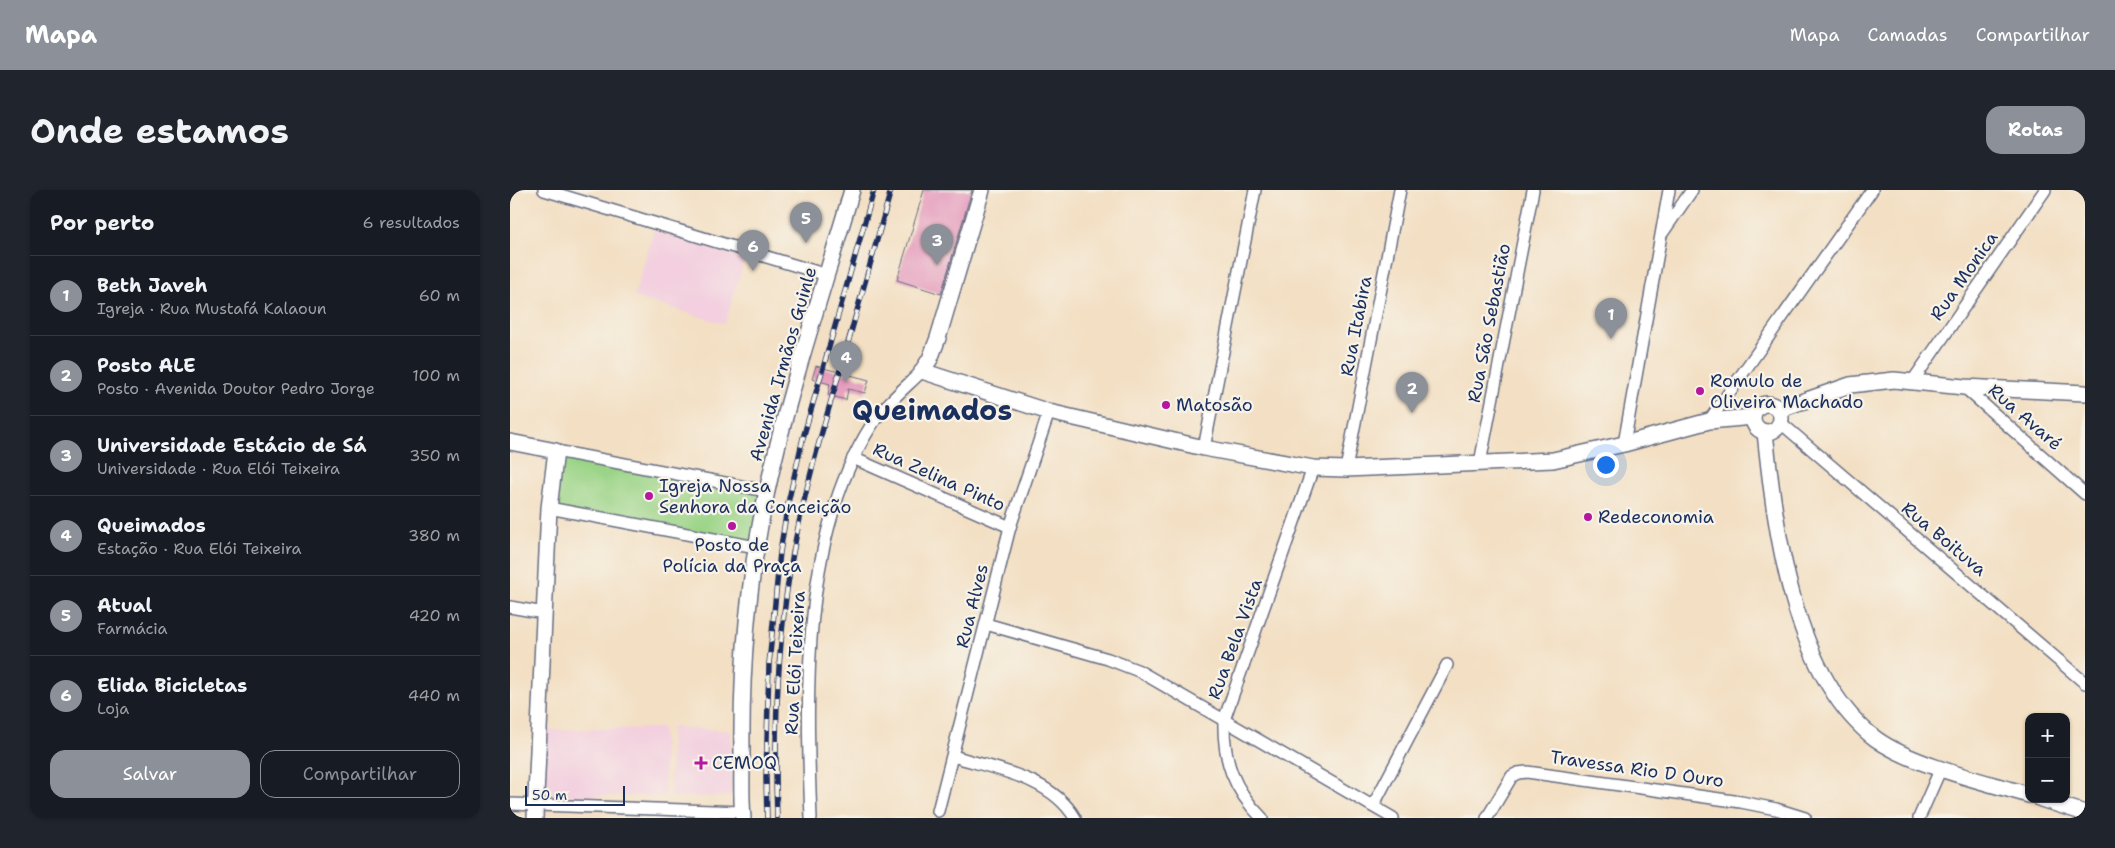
<!DOCTYPE html>
<html lang="pt">
<meta charset="utf-8">
<style>
body{margin:0;font-family:"Shantell Sans",sans-serif;background:#20242c;color:#f1f3f6}
.controls{position:absolute;right:15px;bottom:15px;display:grid;overflow:hidden;border-radius:10px;box-shadow:0 1px 4px #0004}
.controls button{width:45px;height:45px;display:grid;place-items:center;padding:0;border:0;border-bottom:1px solid #363941;background:#171b24;color:#f1f3f6;font:25px sans-serif}
.scale{position:absolute;left:15px;bottom:12px;width:100px;box-sizing:border-box;padding-left:5px;border:2px solid #1b2f5e;border-top:0;font-size:14px;line-height:18px;white-space:nowrap;color:#1b2f5e;-webkit-text-stroke:4px #f7f3e8;paint-order:stroke}
.you{position:absolute;left:1095px;top:274px;width:18px;height:18px;margin:-12px;border:4px solid #fff;border-radius:50%;background:#1a73e8;box-shadow:0 0 0 8px #1a73e833}
.badge{display:grid;place-items:center;width:32px;height:32px;border-radius:50%;background:#8c9099;color:#fff;font-size:16px;font-weight:700}
.pin{position:absolute;translate:-50% -41px;filter:drop-shadow(0 1px 2px #0008)}
.pin::after{content:'';position:absolute;top:26px;width:18px;height:15px;background:inherit;clip-path:polygon(0 0,100% 0,50% 100%)}
.list{margin:0;padding:0;list-style:none}
h2{display:flex;justify-content:space-between;align-items:center;height:65px;margin:0;padding:0 20px;font-size:21px}
h2 small{font-size:16px;font-weight:400;color:#9ea1a6}
.list li{display:grid;grid-template-columns:32px 1fr auto;gap:15px;align-items:center;box-sizing:border-box;height:80px;padding:0 20px;border-top:1px solid #363941}
.list b{display:block;font-size:19px;white-space:nowrap}
.list p{margin:0;font-size:16px;white-space:nowrap;color:#9ea1a6}
.list em{font-size:16px;font-style:normal;color:#9ea1a6}
.actions{display:flex;gap:10px;padding:15px 20px}
.actions a{flex:1;padding:11px 0;border:1px solid #8c9099;border-radius:15px;text-align:center;font-size:18px;color:#8c9099}
.actions .main{background:#8c9099;color:#fff}
.map{position:relative;flex:none;width:1575px;height:628px;overflow:hidden;border-radius:15px}
header{display:flex;align-items:center;gap:30px;box-sizing:border-box;height:70px;padding:0 25px;background:#8c9099;color:#fff}
header strong{font-size:24px}
nav{display:flex;gap:28px;margin-inline-start:auto;font-size:18px}
.intro{display:flex;align-items:center;justify-content:space-between;box-sizing:border-box;height:120px;padding:0 30px}
h1{margin:0;font-size:35px}
.button{padding:12px 22px;border-radius:15px;background:#8c9099;color:#fff;font-size:18px;font-weight:700}
main{display:flex;gap:30px;padding:0 30px}
aside{flex:1;background:#171b24;border-radius:15px;box-shadow:0 1px 4px #0004}
.map>svg:first-child{display:block}
</style>
<header>
<strong>Mapa</strong>
<nav><a>Mapa</a><a>Camadas</a><a>Compartilhar</a></nav>
</header>
<div class="intro"><h1>Onde estamos</h1><a class="button">Rotas</a></div>
<main>
<aside>
<h2>Por perto<small>6 resultados</small></h2>
<ul class="list">
<li><span class="badge">1</span><div><b>Beth Javeh</b><p>Igreja · Rua Mustafá Kalaoun</p></div><em>60 m</em></li>
<li><span class="badge">2</span><div><b>Posto ALE</b><p>Posto · Avenida Doutor Pedro Jorge</p></div><em>100 m</em></li>
<li><span class="badge">3</span><div><b>Universidade Estácio de Sá</b><p>Universidade · Rua Elói Teixeira</p></div><em>350 m</em></li>
<li><span class="badge">4</span><div><b>Queimados</b><p>Estação · Rua Elói Teixeira</p></div><em>380 m</em></li>
<li><span class="badge">5</span><div><b>Atual</b><p>Farmácia</p></div><em>420 m</em></li>
<li><span class="badge">6</span><div><b>Elida Bicicletas</b><p>Loja</p></div><em>440 m</em></li>
</ul>
<div class="actions"><a class="main">Salvar</a><a>Compartilhar</a></div>
</aside>
<div class="map">
<svg width="1575" height="628" viewBox="0 0 1575 628">
<rect width="100%" height="100%" fill="#f7f3e8"/>
<filter id="ink" filterUnits="userSpaceOnUse"><feTurbulence type="fractalNoise" baseFrequency=".02" numOctaves="2"/><feDisplacementMap in="SourceGraphic" scale="10" xChannelSelector="R" yChannelSelector="G"/><feConvolveMatrix kernelMatrix="1 2 1 2 8 2 1 2 1" color-interpolation-filters="sRGB"/></filter>
<filter id="wash" filterUnits="userSpaceOnUse"><feTurbulence type="fractalNoise" baseFrequency=".0096" numOctaves="4" result="noise"/><feDisplacementMap in="SourceGraphic" scale="20" xChannelSelector="R" yChannelSelector="G"/><feGaussianBlur stdDeviation="1.12" result="paint"/><feColorMatrix in="noise" values="0 0 0 0 0 0 0 0 0 0 0 0 0 0 0 0 0 1.4 0 .05"/><feComposite in="paint" operator="in"/></filter>
<g filter="url(#wash)">
<rect width="100%" height="100%" fill="#f3dfc3"/>
<!-- built -->
<g fill="#f3cfdf">
<path d="M144 40 235 68 215 134 124 107Z"/>
<path d="M161 537 221 541 222 606 160 607Z"/>
<path d="M153 538 155 606H35V540Z"/>
</g>
<!-- green -->
<path fill="#9bd487" stroke="#5b8272" d="M46 261 257 301 246 357 39 318Z"/>
<g id="blocks">
<!-- building -->
<g fill="#e395b9">
<path d="M414 0H462L431 104 387 90Z"/>
<path d="M306 176 359 190 355 203 338 199 336 210 318 205 320 194 302 189Z"/>
</g>
</g>
</g>
<g filter="url(#ink)">
<use href="#blocks" fill-opacity="0" stroke="#676d81" stroke-width="1"/>
<g fill="none" stroke-linecap="round" stroke-linejoin="round">
<defs>
<g id="street">
<path d="M34 0 317 85"/>
<path d="M1153 42 1182 0"/>
<path d="M1402 192 1535 0"/>
<path d="M1454 197 1575 304"/>
<path d="M1199 231 1362 0"/>
<path d="M1271 233 1575 493"/>
<path d="M1114 254 1159 0"/>
<path d="M694 258 745 0"/>
<path d="M46 261 257 301"/>
<path d="M343 268 500 337"/>
<path d="M970 273 1023 0"/>
<path d="M836 279 890 0"/>
<path d="M39 318 246 357"/>
<path d="M0 417 34 423"/>
<path d="M476 434 598 469 629 481 883 628"/>
<path d="M443 566C484 579 541 587 565 628"/>
<path d="M0 614 232 622"/>
<path d="M863 616 937 475"/>
<path d="M428 621 500 337 539 222"/>
<path d="M301 628C296 502 291 347 361 236 374 215 395 198 412 181"/>
<path d="M752 628C723 599 713 570 714 530L803 278"/>
<path d="M977 628 1002 586 1008 583 1017 582 1231 612 1266 619 1295 628"/>
<path d="M1409 628 1431 578"/>
</g>
<g id="secondary">
<path d="M472 0 428 148 420 169 412 181 539 222 694 258 803 278 836 279 1043 270 1114 254 1199 231 1243 227"/>
<circle cx="1257" cy="228" r="14"/>
<path d="M1268 220 1340 195 1384 190 1454 197 1575 203"/>
<path d="M1255 242C1265 339 1283 487 1366 549 1402 575 1475 592 1519 605"/>
<path d="M0 252 46 261 39 318 25 628"/>
<path d="M1531 609 1575 623"/>
<path d="M233 628C231 607 232 585 232 564 231 476 238 387 257 301 279 199 313 100 342 0"/>
</g>
</defs>
<!-- street casing -->
<use href="#street" stroke="#676d81" stroke-width="14"/>
<!-- secondary casing -->
<use href="#secondary" stroke="#676d81" stroke-width="18"/>
<!-- street -->
<use href="#street" stroke="#fff" stroke-width="11"/>
<!-- secondary -->
<use href="#secondary" stroke="#fff" stroke-width="15"/>
<defs>
<g id="rail">
<path d="M257 628 256 588 259 474 270 362 278 313 293 248 364 0"/>
<path d="M267 628C264 545 267 461 280 380 292 307 313 237 334 167 350 112 365 56 381 0"/>
</g>
</defs>
<!-- rail casing -->
<use href="#rail" stroke="#1b2f5e" stroke-width="5.5"/>
<!-- rail -->
<use href="#rail" stroke="#f7f3e8" stroke-width="4" stroke-dasharray="11" stroke-linecap="butt"/>
</g>
</g>
<!-- markers -->
<g fill="#b5179e" stroke="#f7f3e8" stroke-width="2">
<circle cx="1190" cy="201" r="5"/>
<circle cx="656" cy="215" r="5"/>
<circle cx="139" cy="306" r="5"/>
<circle cx="1078" cy="327" r="5"/>
<circle cx="222" cy="336" r="5"/>
<path d="M188.5 565.5h5v5h5v5h-5v5h-5v-5h-5v-5h5z"/>
</g>
<g text-anchor="middle" dominant-baseline="central" stroke-width="4.5" stroke-linejoin="round" paint-order="stroke">
<!-- street labels -->
<g font-size="18" fill="#1b2f5e" stroke="#f7f3e8">
<text transform="translate(1454 86) rotate(-55)">Rua Monica</text>
<text transform="translate(979 133) rotate(-79)">Rua São Sebastião</text>
<text transform="translate(846 136) rotate(-79)">Rua Itabira</text>
<text transform="translate(273 174) rotate(-74)">Avenida Irmãos Guinle</text>
<text transform="translate(1515 227) rotate(41)">Rua Avaré</text>
<text transform="translate(429 287) rotate(24)">Rua Zelina Pinto</text>
<text transform="translate(1434 349) rotate(40)">Rua Boituva</text>
<text transform="translate(462 416) rotate(-76)">Rua Alves</text>
<text transform="translate(725 449) rotate(-70)">Rua Bela Vista</text>
<text transform="translate(285 473) rotate(-87)">Rua Elói Teixeira</text>
<text transform="translate(1127 579) rotate(8)">Travessa Rio D Ouro</text>
</g>
<!-- poi labels -->
<g font-size="18" fill="#1b2f5e" stroke="#f7f3e8" text-anchor="start">
<text x="1200" y="191">Romulo de<tspan x="1200" dy="21">Oliveira Machado</tspan></text>
<text x="666" y="215">Matosão</text>
<text x="149" y="296">Igreja Nossa<tspan x="149" dy="21">Senhora da Conceição</tspan></text>
<text x="1088" y="327">Redeconomia</text>
<text x="222" y="355" text-anchor="middle">Posto de<tspan x="222" dy="21">Polícia da Praça</tspan></text>
<text x="202" y="573">CEMOQ</text>
</g>
<!-- town labels -->
<g font-size="28" font-weight="bold" fill="#1b2f5e" stroke="#f7f3e8">
<text x="422" y="220">Queimados</text>
</g>
</g>
</svg>
<div class="controls">
<button>+</button>
<button>−</button>
</div>
<div class="scale">50 m</div>
<div class="you"></div>
<div class="pin badge" style="left:1101px;top:149px">1</div>
<div class="pin badge" style="left:902px;top:223px">2</div>
<div class="pin badge" style="left:427px;top:75px">3</div>
<div class="pin badge" style="left:336px;top:192px">4</div>
<div class="pin badge" style="left:296px;top:53px">5</div>
<div class="pin badge" style="left:243px;top:81px">6</div>
</div>
</main>
